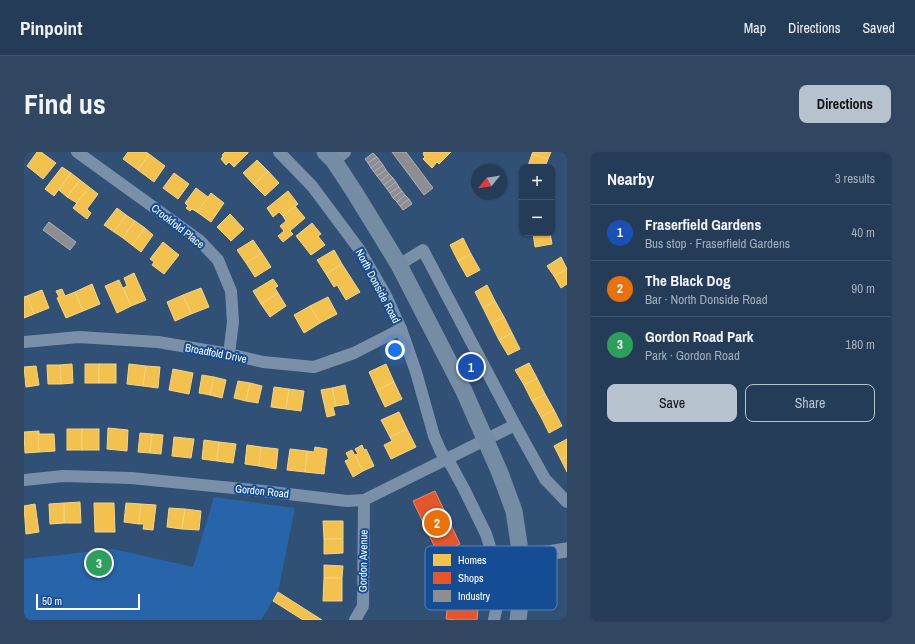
<!DOCTYPE html>
<meta charset="utf-8">
<style>
body{margin:0;font-family:"Archivo Narrow",sans-serif;background:#314761;color:#f1f3f6}
.controls{position:absolute;right:12px;top:12px;display:grid;overflow:hidden;border-radius:8px;box-shadow:0 1px 3px #0004}
.controls button{width:36px;height:36px;display:grid;place-items:center;padding:0;border:0;border-bottom:1px solid #42566e;background:#253c58;color:#f1f3f6;font:20px sans-serif}
.compass{position:absolute;left:447px;top:12px;width:36px;height:36px;border-radius:50%;background:#253c58;box-shadow:0 1px 3px #0004;rotate:240deg}
.scale{position:absolute;left:12px;bottom:10px;width:104px;box-sizing:border-box;padding-left:4px;border:2px solid #fff;border-top:0;font-size:11px;line-height:14px;white-space:nowrap;color:#fff;-webkit-text-stroke:3px #144d93;paint-order:stroke}
.you{position:absolute;left:371px;top:198px;width:14px;height:14px;margin:-10px;border:3px solid #fff;border-radius:50%;background:#1a73e8;box-shadow:0 0 0 6px #1a73e833}
.badge{display:grid;place-items:center;width:26px;height:26px;border-radius:50%;background:#b7c2cf;color:#fff;font-size:13px;font-weight:700}
.pin{position:absolute;translate:-50% -50%;border:2px solid #fff;box-shadow:0 1px 4px #0006}
.list{margin:0;padding:0;list-style:none}
h2{display:flex;justify-content:space-between;align-items:center;height:52px;margin:0;padding:0 16px;font-size:17px}
h2 small{font-size:13px;font-weight:400;color:#a3adba}
.list li{display:grid;grid-template-columns:26px 1fr auto;gap:12px;align-items:center;box-sizing:border-box;height:56px;padding:0 16px;border-top:1px solid #42566e}
.list b{display:block;font-size:15px;white-space:nowrap}
.list p{margin:0;font-size:13px;white-space:nowrap;color:#a3adba}
.list em{font-size:13px;font-style:normal;color:#a3adba}
.actions{display:flex;gap:8px;padding:12px 16px}
.actions a{flex:1;padding:9px 0;border:1px solid #b7c2cf;border-radius:8px;text-align:center;font-size:14px;color:#b7c2cf}
.actions .main{background:#b7c2cf;color:#111}
.map{position:relative;flex:none;width:543px;height:468px;overflow:hidden;border-radius:8px}
header{display:flex;align-items:center;gap:24px;box-sizing:border-box;height:56px;padding:0 20px;background:#253c58;border-bottom:1px solid #42566e}
header strong{font-size:19px}
nav{display:flex;gap:22px;margin-inline-start:auto;font-size:14px}
.intro{display:flex;align-items:center;justify-content:space-between;box-sizing:border-box;height:96px;padding:0 24px}
h1{margin:0;font-size:28px}
.button{padding:10px 18px;border-radius:8px;background:#b7c2cf;color:#111;font-size:14px;font-weight:700}
main{display:flex;gap:24px;padding:0 24px}
aside{flex:1;background:#253c58;border-radius:8px;box-shadow:0 1px 3px #0004}
.map>svg:first-child{display:block}
</style>
<header>
<strong>Pinpoint</strong>
<nav><a>Map</a><a>Directions</a><a>Saved</a></nav>
</header>
<div class="intro"><h1>Find us</h1><a class="button">Directions</a></div>
<main>
<div class="map">
<svg width="543" height="468" viewBox="0 0 543 468">
<rect width="100%" height="100%" fill="#315076"/>
<!-- green -->
<path fill="#2764aa" d="M190 345 271 356 254 440 237 468H0V407L89 397 169 415Z"/>
<!-- homes -->
<g fill="#f2c14e" stroke="#f6d483">
<path d="M13 0H17L32 11 19 27 3 14Z"/>
<path d="M104 0H122L125 2 114 18 99 7Z"/>
<path d="M201 0H224V1L210 15 205 10 202 13 197 7 199 4 198 3Z"/>
<path d="M400 0H427L415 12 413 10 408 16 399 7 401 5 399 2Z"/>
<path d="M509 0H527L524 7 508 2Z"/>
<path d="M125 2 141 14 130 30 114 18Z"/>
<path d="M508 2 524 7 521 15H507L504 14Z"/>
<path d="M233 8 244 19 230 33 219 21Z"/>
<path d="M38 15 47 21 30 44 21 37Z"/>
<path d="M244 19 255 31 241 44 230 33Z"/>
<path d="M47 21 56 28 43 45 35 38Z"/>
<path d="M150 21 165 32 154 47 139 36Z"/>
<path d="M56 28 65 35 53 51 43 45Z"/>
<path d="M65 35 74 42 63 57 67 61 63 67 49 56Z"/>
<path d="M172 36 184 45 173 60 168 57 166 59 162 56 164 54 161 51Z"/>
<path d="M264 39 274 52 259 64 255 60 249 65 243 56Z"/>
<path d="M187 41 200 51 187 70 173 60Z"/>
<path d="M271 54 281 66 266 79 269 82 259 90 254 84 260 79 256 74 262 69 259 64Z"/>
<path d="M93 56 102 63 90 80 80 73Z"/>
<path d="M206 62 220 77 207 89 193 75Z"/>
<path d="M102 63 111 69 99 86 90 80Z"/>
<path d="M111 69 121 76 108 93 99 86Z"/>
<path d="M288 71 297 82 294 84 301 93 287 103 272 84Z"/>
<path d="M121 76 129 83 117 100 108 93Z"/>
<path d="M509 81H526L528 92 511 95Z"/>
<path d="M439 86 447 102 434 109 426 93Z"/>
<path d="M229 88 238 101 222 111 213 98Z"/>
<path d="M139 90 155 103 140 122 128 113 130 110 126 107Z"/>
<path d="M310 98 318 112 302 122 293 108Z"/>
<path d="M238 101 247 115 231 125 222 111Z"/>
<path d="M447 102 456 118 443 125 434 109Z"/>
<path d="M537 105 543 117 530 124 523 114Z"/>
<path d="M318 112 336 140 322 148 313 133 310 135 302 122Z"/>
<path d="M543 117V132L537 136 530 124Z"/>
<path d="M110 121 122 148 107 154 99 136 103 134 100 126Z"/>
<path d="M249 127 254 134 251 136 254 141 237 152 229 139Z"/>
<path d="M95 128 107 154 93 161 81 134Z"/>
<path d="M68 132 76 152 59 159 51 140Z"/>
<path d="M463 133 471 149 459 156 451 140Z"/>
<path d="M177 136 185 155 167 162 159 143Z"/>
<path d="M38 137 41 144 51 140 59 159 42 166 33 146 35 145 32 139Z"/>
<path d="M18 138 25 156 10 162 3 144Z"/>
<path d="M254 141 262 154 246 165 237 152Z"/>
<path d="M159 143 167 162 151 169 143 150Z"/>
<path d="M3 144 10 162 0 166V145Z"/>
<path d="M304 145 313 162 296 171 286 154Z"/>
<path d="M471 149 480 165 467 172 459 156Z"/>
<path d="M286 154 296 171 280 181 270 163Z"/>
<path d="M480 165 488 181 475 188 467 172Z"/>
<path d="M488 181 496 197 484 203 475 188Z"/>
<path d="M505 211 513 226 500 233 491 218Z"/>
<path d="M48 212 49 231 37 232 36 213Z"/>
<rect x="61" y="212" width="14" height="19"/>
<rect x="75" y="212" width="17" height="19"/>
<path d="M105 212 122 214 119 234 103 232Z"/>
<path d="M362 212 370 230 353 238 345 220Z"/>
<path d="M23 213H36L37 232H24Z"/>
<path d="M12 214 15 233 2 235 0 215Z"/>
<path d="M122 214 136 215 134 236 119 234Z"/>
<path d="M149 217 169 221 165 242 145 238Z"/>
<path d="M178 223 190 225 186 243 175 241Z"/>
<path d="M190 225 202 228 198 246 186 243Z"/>
<path d="M513 226 521 242 508 249 500 233Z"/>
<path d="M214 229 226 231 222 249 210 246Z"/>
<path d="M370 230 378 247 361 255 353 238Z"/>
<path d="M226 231 238 234 234 251 222 249Z"/>
<path d="M321 233 325 252 312 254 308 236Z"/>
<path d="M250 235 265 237 262 257 247 255Z"/>
<path d="M308 236 312 254 309 255 311 263 303 265 297 238Z"/>
<path d="M265 237 280 239 277 259 262 257Z"/>
<path d="M521 242 530 258 517 265 508 249Z"/>
<path d="M530 258 538 274 525 281 517 265Z"/>
<path d="M375 260 383 277 366 285 357 268Z"/>
<path d="M84 276 104 278 103 299 83 297Z"/>
<rect x="43" y="277" width="15" height="21"/>
<rect x="58" y="277" width="17" height="21"/>
<path d="M383 277 392 295 367 307 360 293 368 289 366 285Z"/>
<path d="M15 279V300L1 301 0 280Z"/>
<path d="M116 281 128 282 126 301 114 300Z"/>
<path d="M14 282H30L31 299 15 300Z"/>
<path d="M128 282 139 283 137 302 126 301Z"/>
<path d="M150 285 170 287 167 306 148 304Z"/>
<path d="M543 287V304L537 308 530 294Z"/>
<path d="M180 288 195 290 193 309 178 307Z"/>
<path d="M195 290 212 292 209 311 193 309Z"/>
<path d="M223 293 237 295 235 314 221 312Z"/>
<path d="M338 293 340 298 342 297 350 314 339 319 331 303 334 302 331 297Z"/>
<path d="M237 295 254 297 252 317 235 314Z"/>
<path d="M291 295 303 297 300 322 281 320 283 299 290 300Z"/>
<path d="M266 297 283 299 281 320 263 318Z"/>
<path d="M328 298 339 319 329 325 321 309 325 307 322 301Z"/>
<path d="M543 304V320L537 308Z"/>
<path d="M56 350 57 371H40V351Z"/>
<path d="M40 351V371L26 372 25 352Z"/>
<path d="M70 351H90L91 380H71Z"/>
<path d="M102 351 117 352 115 372 100 370Z"/>
<path d="M11 352 15 380 2 382 0 354Z"/>
<path d="M117 352 132 353 129 378 119 377 120 372H115Z"/>
<path d="M145 356 161 357 158 377 143 375Z"/>
<path d="M161 357 177 359 175 378 158 377Z"/>
<path d="M299 369H319V387H300Z"/>
<path d="M300 387H319V401L300 402Z"/>
<path d="M300 413 319 414 318 426H300Z"/>
<path d="M300 426H318V449H299Z"/>
<path d="M254 440 298 468H279L249 449Z"/>
</g>
<!-- shops -->
<g fill="#e4572e" stroke="#ec896d">
<path d="M411 339 436 392 414 402 389 349Z"/>
<path d="M425 440 455 444 453 468H433L422 467Z"/>
</g>
<!-- industry -->
<g fill="#8d8d92" stroke="#afafb3">
<path d="M368 0H382L409 36 400 43Z"/>
<path d="M349 1 353 5 344 11 341 7Z"/>
<path d="M353 5 356 9 347 16 344 11Z"/>
<path d="M356 9 359 13 350 20 347 16Z"/>
<path d="M359 13 362 18 353 24 350 20Z"/>
<path d="M362 18 365 22 357 29 353 24Z"/>
<path d="M365 22 369 26 360 33 357 29Z"/>
<path d="M369 26 372 30 363 37 360 33Z"/>
<path d="M372 30 375 35 366 41 363 37Z"/>
<path d="M375 35 378 39 369 46 366 41Z"/>
<path d="M378 39 381 43 373 50 369 46Z"/>
<path d="M381 43 385 47 376 54 373 50Z"/>
<path d="M385 47 388 52 379 58 376 54Z"/>
<path d="M25 70 52 90 46 98 19 78Z"/>
</g>
<g fill="none" stroke-linecap="round" stroke-linejoin="round">
<!-- minor -->
<g stroke="#7a90a9" stroke-width="12">
<path d="M53 0 175 88 194 108 207 139 209 170 205 202"/>
<path d="M255 0 288 34 335 97 361 142 377 177 392 220 410 284 417 300 427 313 440 337 462 382 468 401 471 420 473 453 470 468"/>
<path d="M310 9 321 0"/>
<path d="M375 113 399 98 491 273 521 327 543 350"/>
<path d="M0 190 55 185 134 190 205 202 239 210 290 215 330 201 377 177"/>
<path d="M0 328 39 324 107 326 239 339 323 349 340 348 491 273"/>
<path d="M331 468 339 454 340 348"/>
</g>
<!-- tertiary -->
<path stroke="#7a90a9" stroke-width="15" d="M497 405 543 398"/>
<!-- secondary -->
<path stroke="#758ca5" stroke-width="17" d="M301 0 310 9 331 41 375 113 440 239 476 321 490 359 497 405 496 452 494 468"/>
</g>
<g text-anchor="middle" dominant-baseline="central" stroke-width="4" stroke-linejoin="round" paint-order="stroke">
<!-- street labels -->
<g font-size="11" fill="#fff" stroke="#144d93">
<text transform="translate(154 74) rotate(38)">Crookfold Place</text>
<text transform="translate(354 134) rotate(62)">North Donside Road</text>
<text transform="translate(192 201) rotate(11)">Broadfold Drive</text>
<text transform="translate(238 339) rotate(6)">Gordon Road</text>
<text transform="translate(339 409) rotate(-89)">Gordon Avenue</text>
</g>
</g>
<!-- legend -->
<rect x="401" y="394" width="132" height="64" rx="6" fill="#144d93" stroke="#5a82b3" stroke-width="1"/>
<rect x="409" y="402" width="18" height="12" fill="#f2c14e"/>
<rect x="409" y="420" width="18" height="12" fill="#e4572e"/>
<rect x="409" y="438" width="18" height="12" fill="#8d8d92"/>
<g font-size="11" fill="#fff">
<text x="434" y="412">Homes</text>
<text x="434" y="430">Shops</text>
<text x="434" y="448">Industry</text>
</g>
</svg>
<div class="controls">
<button>+</button>
<button>−</button>
</div>
<svg class="compass" viewBox="-18 -18 36 36"><path d="M0-13l5 13h-10z" fill="#e53935"/><path d="M0 13l5-13h-10z" fill="#a3adba"/></svg>
<div class="scale">50 m</div>
<div class="you"></div>
<div class="pin badge" style="left:447px;top:215px;background:#1a4fb4">1</div>
<div class="pin badge" style="left:413px;top:371px;background:#e8710a">2</div>
<div class="pin badge" style="left:75px;top:411px;background:#2e9e5b">3</div>
</div>
<aside>
<h2>Nearby<small>3 results</small></h2>
<ul class="list">
<li><span class="badge" style="background:#1a4fb4">1</span><div><b>Fraserfield Gardens</b><p>Bus stop · Fraserfield Gardens</p></div><em>40 m</em></li>
<li><span class="badge" style="background:#e8710a">2</span><div><b>The Black Dog</b><p>Bar · North Donside Road</p></div><em>90 m</em></li>
<li><span class="badge" style="background:#2e9e5b">3</span><div><b>Gordon Road Park</b><p>Park · Gordon Road</p></div><em>180 m</em></li>
</ul>
<div class="actions"><a class="main">Save</a><a>Share</a></div>
</aside>
</main>
